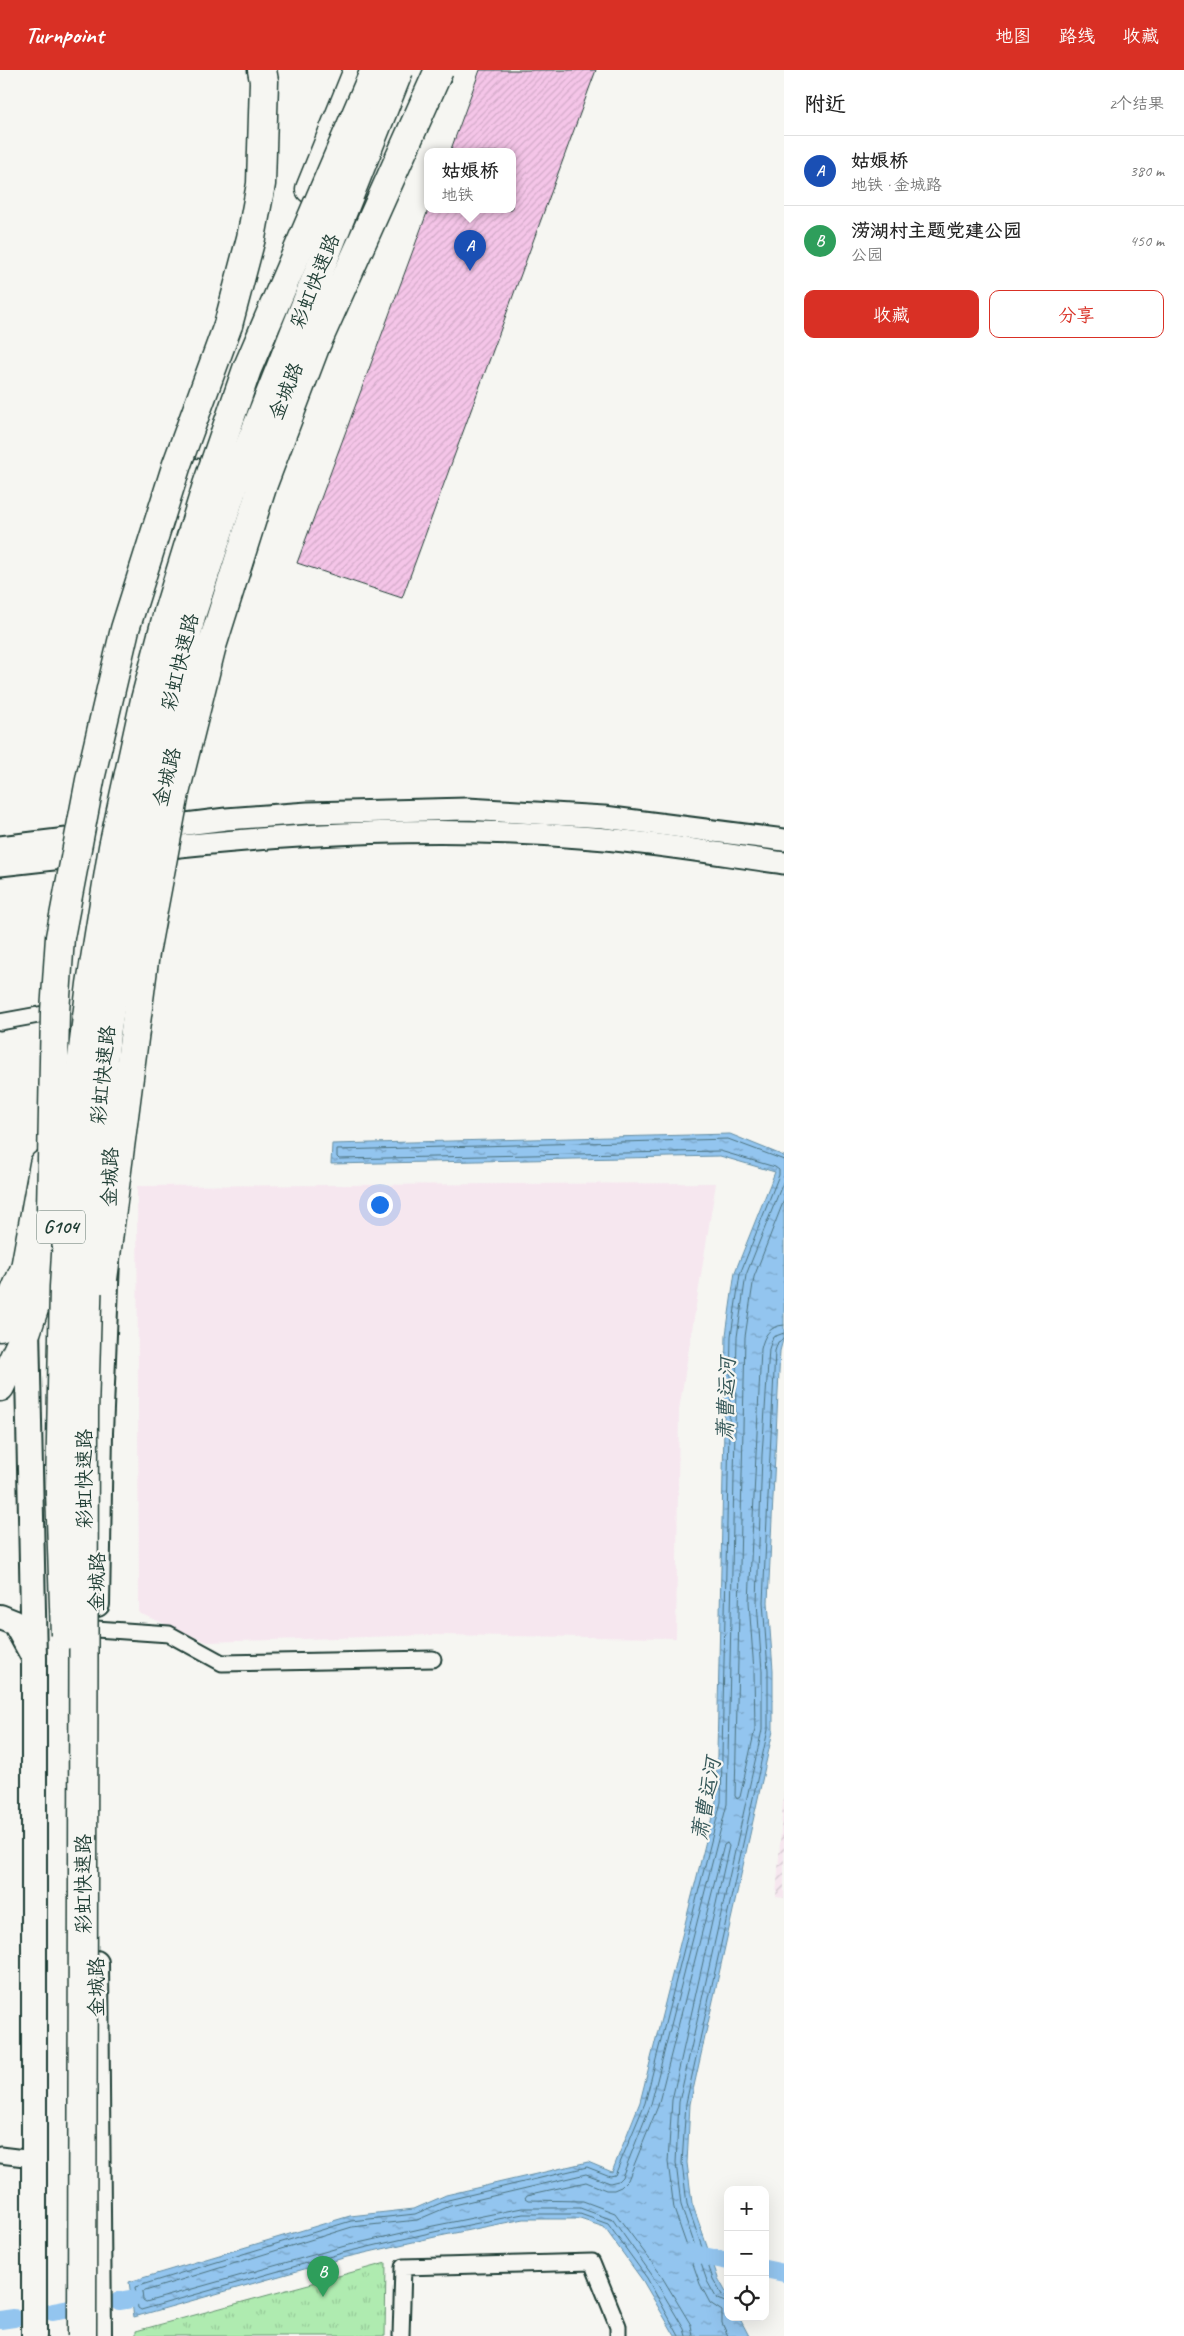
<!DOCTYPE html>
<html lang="zh">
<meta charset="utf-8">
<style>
body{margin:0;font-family:Caveat,"LXGW WenKai TC",sans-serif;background:#f2f2f2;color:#222}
.controls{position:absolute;right:15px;bottom:15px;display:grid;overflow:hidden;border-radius:10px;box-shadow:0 5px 20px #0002}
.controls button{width:45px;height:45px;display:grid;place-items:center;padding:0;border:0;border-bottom:1px solid #e0e0e0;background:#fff;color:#222;font:25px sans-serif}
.you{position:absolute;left:379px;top:1134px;width:18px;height:18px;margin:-12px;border:4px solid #fff;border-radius:50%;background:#1a73e8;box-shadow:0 0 0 8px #1a73e833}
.badge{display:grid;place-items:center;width:32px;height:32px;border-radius:50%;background:#d93025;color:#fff;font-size:16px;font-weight:700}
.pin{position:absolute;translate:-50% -41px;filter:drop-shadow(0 1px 2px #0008)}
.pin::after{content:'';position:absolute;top:26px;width:18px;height:15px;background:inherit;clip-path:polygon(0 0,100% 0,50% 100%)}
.popup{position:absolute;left:424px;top:78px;width:92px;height:65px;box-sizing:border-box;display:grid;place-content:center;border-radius:10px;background:#fff;filter:drop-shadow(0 1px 4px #0005);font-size:16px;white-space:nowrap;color:#767676}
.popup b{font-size:19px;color:#222}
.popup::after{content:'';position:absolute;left:50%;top:100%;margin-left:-10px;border:10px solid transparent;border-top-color:#fff}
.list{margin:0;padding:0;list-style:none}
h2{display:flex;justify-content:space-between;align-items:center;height:65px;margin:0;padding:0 20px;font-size:21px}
h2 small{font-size:16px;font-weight:400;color:#767676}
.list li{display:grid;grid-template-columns:32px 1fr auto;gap:15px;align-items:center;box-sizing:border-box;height:70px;padding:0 20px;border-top:1px solid #e0e0e0}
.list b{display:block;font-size:19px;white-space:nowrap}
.list p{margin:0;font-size:16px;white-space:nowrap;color:#767676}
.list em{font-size:16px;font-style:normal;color:#767676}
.actions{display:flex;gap:10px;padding:15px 20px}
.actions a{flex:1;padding:11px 0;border:1px solid #d93025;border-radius:10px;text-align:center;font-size:18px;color:#d93025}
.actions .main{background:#d93025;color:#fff}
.icon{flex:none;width:28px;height:28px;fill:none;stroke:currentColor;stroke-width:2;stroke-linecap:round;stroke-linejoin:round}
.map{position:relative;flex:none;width:784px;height:2266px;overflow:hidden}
header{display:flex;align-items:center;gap:30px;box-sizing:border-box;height:70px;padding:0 25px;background:#d93025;color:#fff}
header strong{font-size:24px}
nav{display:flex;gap:28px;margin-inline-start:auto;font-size:18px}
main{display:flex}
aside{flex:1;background:#fff}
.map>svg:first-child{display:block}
</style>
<header>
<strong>Turnpoint</strong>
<nav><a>地图</a><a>路线</a><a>收藏</a></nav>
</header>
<main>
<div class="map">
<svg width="784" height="2266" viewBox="0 0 784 2266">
<defs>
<pattern id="industrial-furrows" width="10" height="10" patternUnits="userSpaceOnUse" patternTransform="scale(1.25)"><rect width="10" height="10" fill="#f6e7ef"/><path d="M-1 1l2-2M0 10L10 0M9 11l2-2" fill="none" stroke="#d2c7ce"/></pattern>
<pattern id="park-tufts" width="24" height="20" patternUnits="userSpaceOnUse" patternTransform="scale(1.25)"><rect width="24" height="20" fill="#afebb0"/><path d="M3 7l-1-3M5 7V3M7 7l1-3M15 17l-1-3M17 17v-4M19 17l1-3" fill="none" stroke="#96ca98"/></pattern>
<pattern id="water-ripples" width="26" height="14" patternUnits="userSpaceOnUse" patternTransform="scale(1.25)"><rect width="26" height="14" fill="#93c5ef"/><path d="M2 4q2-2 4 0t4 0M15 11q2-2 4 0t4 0" fill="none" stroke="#77a1c2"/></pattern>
<pattern id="building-hatch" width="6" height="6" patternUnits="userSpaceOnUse" patternTransform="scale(1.25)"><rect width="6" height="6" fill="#f5c5e8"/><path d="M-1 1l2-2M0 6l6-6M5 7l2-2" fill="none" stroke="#d2aac8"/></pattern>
</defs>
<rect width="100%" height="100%" fill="#f6f6f2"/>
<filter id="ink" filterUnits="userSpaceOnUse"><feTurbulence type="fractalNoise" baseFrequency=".02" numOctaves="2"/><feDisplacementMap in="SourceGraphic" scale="10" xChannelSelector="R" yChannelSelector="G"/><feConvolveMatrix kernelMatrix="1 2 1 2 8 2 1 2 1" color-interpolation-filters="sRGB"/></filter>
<g filter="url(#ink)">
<!-- built -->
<path fill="#f6e7ef" d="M716 1113 679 1340 676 1568 430 1565 207 1572 139 1543 137 1116Z"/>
<!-- industrial -->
<path fill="url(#industrial-furrows)" d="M784 1719V1828L776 1827Z"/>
<!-- park -->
<path fill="url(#park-tufts)" stroke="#679472" d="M386 2193 385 2266H136V2261Z"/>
<!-- water -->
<path fill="url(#water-ripples)" stroke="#658fa4" d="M730 1064 784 1086V1266L780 1281 768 1532 773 1600V1661L690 2034 687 2093 692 2133 718 2208 728 2226V2247H739L749 2266H675L643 2211 604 2157 580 2149H524L435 2167 347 2187 134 2247 129 2212 350 2146 414 2139 446 2125 588 2092 612 2102 640 2032 716 1731 726 1265 735 1202 775 1102 720 1086 331 1094 332 1074Z"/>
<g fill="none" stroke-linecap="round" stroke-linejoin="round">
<!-- shore -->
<g stroke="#4d737f" stroke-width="1">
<path d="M784 1130 754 1207 745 1267 735 1726 737 1729 740 1727 755 1659 754 1601 749 1532 761 1279C764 1266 769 1256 784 1255"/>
<path d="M728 2227 722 2225 713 2209 687 2134 682 2093 686 2033 768 1660V1600L763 1532 775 1281 778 1272 784 1269"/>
<path d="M728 2233 717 2229 707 2211 681 2135 676 2093 679 2032 762 1660V1601L757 1532 762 1385 769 1279 773 1267 784 1263"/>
<path d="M679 2266 647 2208 608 2154 580 2144H523L434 2162 346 2182 141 2240 138 2238 135 2217 351 2151 415 2144 448 2130 587 2097 610 2106 615 2105 645 2033 721 1732 731 1266 740 1204 779 1105V1100L775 1097 720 1081 339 1089 337 1087V1080L728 1069 784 1090"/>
<path d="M686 2266 684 2259 652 2205 613 2150 580 2138H522L433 2156 345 2176 146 2232 143 2230 142 2222 352 2157 417 2150 450 2136 586 2104 610 2113 618 2111 622 2107 651 2034 727 1734 737 1267 746 1205 784 1110"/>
<path d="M693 2266 691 2255 659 2202 615 2143 583 2131 528 2130 525 2128 527 2125 586 2112 606 2120H614L621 2117 628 2110 658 2036 724 1775 727 1773 729 1776 672 2030 668 2092 674 2139 700 2214 710 2233 722 2241V2253L728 2266"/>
</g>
<!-- canal -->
<g stroke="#93c5ef" stroke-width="18">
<path d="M689 2183 728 2191"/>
<path d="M765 2199 784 2203"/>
<path d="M119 2231 131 2229"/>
<path d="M53 2242 80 2237"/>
<path d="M0 2250 14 2248"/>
</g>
</g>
<!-- building -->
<path fill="url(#building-hatch)" stroke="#1f3d34" d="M480 0H596L402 528 297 493 428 140H512V82H450Z"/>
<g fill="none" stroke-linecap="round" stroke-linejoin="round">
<defs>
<g id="street">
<path d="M0 952 55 942"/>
<path d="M96 1559 169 1564 222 1593 433 1589"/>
<path d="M0 2085 33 2089"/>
<path d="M401 2266 403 2197 592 2192 618 2256V2266"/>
</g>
<g id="secondary">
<path d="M154 758 226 749 308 743 467 739 604 747 784 770"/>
<path d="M0 777 92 766"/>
<path d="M152 779C298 763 446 755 593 768 657 773 720 784 784 793"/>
<path d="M0 795 89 785"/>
</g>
<g id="primary">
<path d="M27 1257 34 1588V2266"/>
<path d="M97 1534 100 1363 107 1190"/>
<path d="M0 1547 15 1553 33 1586"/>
<path d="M96 1893 99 2266"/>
</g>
<g id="highway">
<path d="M310 119 358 0"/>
<path d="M228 255 251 168 261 114 264 11 262 0"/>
<path d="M65 960 93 766 168 489 198 403"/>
<path d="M0 1257 25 1198 44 1094"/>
<path d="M0 1317 27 1260 64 1148"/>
</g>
</defs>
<!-- street casing -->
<use href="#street" stroke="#1f3d34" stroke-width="19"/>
<!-- secondary casing -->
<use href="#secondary" stroke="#1f3d34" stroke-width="25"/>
<!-- primary casing -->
<use href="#primary" stroke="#1f3d34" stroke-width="28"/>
<!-- highway casing -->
<use href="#highway" stroke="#1f3d34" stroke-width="31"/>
<!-- street -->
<use href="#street" stroke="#f6f6f2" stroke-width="15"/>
<!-- secondary -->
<use href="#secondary" stroke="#f6f6f2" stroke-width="21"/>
<!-- primary -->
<use href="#primary" stroke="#f6f6f2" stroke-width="24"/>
<!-- highway -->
<use href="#highway" stroke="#f6f6f2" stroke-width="28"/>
<defs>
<g id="highway-bridge">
<path d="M51 1140 55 942 60 867 91 705 125 559 177 394 228 255"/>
<path d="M103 1209 145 883 175 723 211 579 263 414 315 277 439 0"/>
<path d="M65 1565 60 1420 64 1217 74 1054 91 914 113 777 145 630 168 542 207 415 247 299 375 0"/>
<path d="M82 2266 84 1342 90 1127 106 964 131 811 191 546 232 420 399 0"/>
</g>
</defs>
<!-- highway-bridge casing -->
<use href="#highway-bridge" stroke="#1f3d34" stroke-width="31" stroke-linecap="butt"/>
<!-- highway-bridge -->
<use href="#highway-bridge" stroke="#f6f6f2" stroke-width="28"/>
</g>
</g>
<g text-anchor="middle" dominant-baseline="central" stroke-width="4.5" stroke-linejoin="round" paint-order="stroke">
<!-- shield labels -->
<rect fill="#f6f6f2" stroke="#60746d" stroke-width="1" x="37" y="1140.5" width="48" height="33" rx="4"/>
<g font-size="19" font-weight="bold" fill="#1f3d34">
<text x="61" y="1157">G104</text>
</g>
<!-- street labels -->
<g font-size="20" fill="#1f3d34" stroke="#f6f6f2">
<text transform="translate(315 211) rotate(-68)">彩虹快速路</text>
<text transform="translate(286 321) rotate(-68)">金城路</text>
<text transform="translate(180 592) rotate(-76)">彩虹快速路</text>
<text transform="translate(167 707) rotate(-76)">金城路</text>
<text transform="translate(103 1005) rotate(-84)">彩虹快速路</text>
<text transform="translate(110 1107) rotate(-88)">金城路</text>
<text transform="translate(84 1409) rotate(-90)">彩虹快速路</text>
<text transform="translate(97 1512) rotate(-89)">金城路</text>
<text transform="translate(83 1814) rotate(-90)">彩虹快速路</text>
<text transform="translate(96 1917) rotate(-90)">金城路</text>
</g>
<!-- water labels -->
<g font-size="21" font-style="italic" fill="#365859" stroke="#f6f6f2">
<text transform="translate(726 1329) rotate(-88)">萧曹运河</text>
<text transform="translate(706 1729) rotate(-80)">萧曹运河</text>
</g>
</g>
</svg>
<div class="controls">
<button>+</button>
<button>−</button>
<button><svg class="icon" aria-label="locate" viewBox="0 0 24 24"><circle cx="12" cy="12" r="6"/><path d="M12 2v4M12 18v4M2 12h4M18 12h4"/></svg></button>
</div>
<div class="you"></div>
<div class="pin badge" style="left:470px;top:201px;background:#1a4fb4">A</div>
<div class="popup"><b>姑娘桥</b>地铁</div>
<div class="pin badge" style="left:323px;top:2227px;background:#2e9e5b">B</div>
</div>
<aside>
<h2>附近<small>2个结果</small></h2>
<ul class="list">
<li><span class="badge" style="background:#1a4fb4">A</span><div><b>姑娘桥</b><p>地铁 · 金城路</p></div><em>380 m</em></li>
<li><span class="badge" style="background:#2e9e5b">B</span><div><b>涝湖村主题党建公园</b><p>公园</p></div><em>450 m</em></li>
</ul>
<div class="actions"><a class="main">收藏</a><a>分享</a></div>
</aside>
</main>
